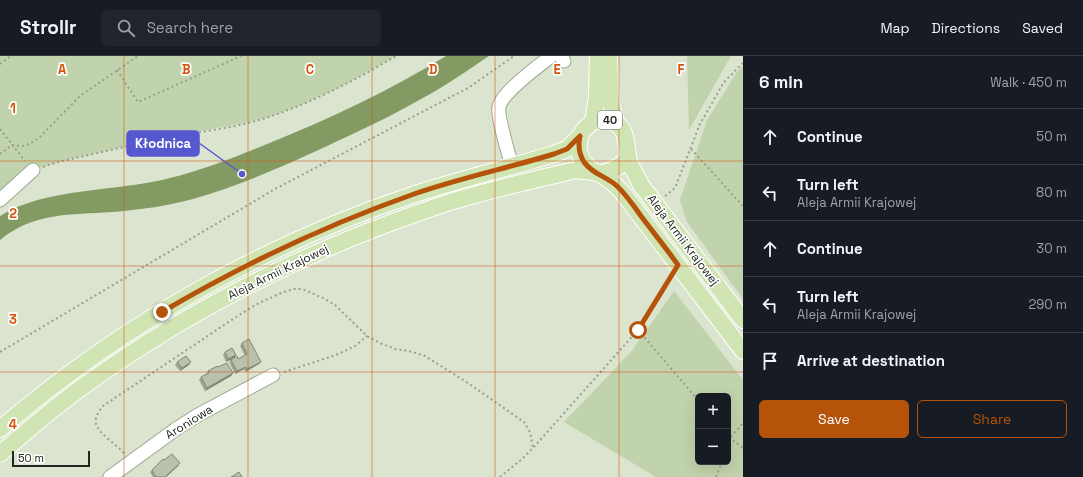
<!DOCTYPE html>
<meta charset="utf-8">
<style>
body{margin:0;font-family:"Space Grotesk",sans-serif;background:#20242c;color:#f1f3f6}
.controls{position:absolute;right:12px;bottom:12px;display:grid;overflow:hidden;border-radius:6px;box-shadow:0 4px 16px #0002}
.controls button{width:36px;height:36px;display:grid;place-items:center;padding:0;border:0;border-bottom:1px solid #363941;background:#171b24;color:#f1f3f6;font:20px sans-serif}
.scale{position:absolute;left:12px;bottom:10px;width:78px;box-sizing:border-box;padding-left:4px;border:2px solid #22261e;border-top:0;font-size:11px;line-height:14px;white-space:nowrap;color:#22261e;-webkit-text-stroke:3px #fff;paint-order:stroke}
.stop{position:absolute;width:12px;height:12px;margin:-9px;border:3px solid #b45309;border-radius:50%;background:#fff}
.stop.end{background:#b45309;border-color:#fff;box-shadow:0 1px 4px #0008}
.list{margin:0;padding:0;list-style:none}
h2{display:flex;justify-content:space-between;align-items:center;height:52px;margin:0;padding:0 16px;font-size:17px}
h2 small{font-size:13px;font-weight:400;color:#9ea1a6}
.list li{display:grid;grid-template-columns:26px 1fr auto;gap:12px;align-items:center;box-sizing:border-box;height:56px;padding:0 16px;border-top:1px solid #363941}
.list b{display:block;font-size:15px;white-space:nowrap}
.list p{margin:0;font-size:13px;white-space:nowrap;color:#9ea1a6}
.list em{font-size:13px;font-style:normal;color:#9ea1a6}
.actions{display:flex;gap:8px;padding:12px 16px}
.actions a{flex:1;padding:9px 0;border:1px solid #b45309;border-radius:6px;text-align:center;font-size:14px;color:#b45309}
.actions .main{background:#b45309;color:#fff}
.icon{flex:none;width:22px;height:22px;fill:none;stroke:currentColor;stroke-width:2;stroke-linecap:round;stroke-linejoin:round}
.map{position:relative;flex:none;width:743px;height:421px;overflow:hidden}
header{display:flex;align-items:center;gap:24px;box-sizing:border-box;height:56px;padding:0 20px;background:#171b24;border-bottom:1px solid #363941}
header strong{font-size:19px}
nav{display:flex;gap:22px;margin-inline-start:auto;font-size:14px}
.search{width:280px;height:36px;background:#20242c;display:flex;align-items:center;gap:10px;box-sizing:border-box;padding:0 14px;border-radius:6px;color:#9ea1a6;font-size:15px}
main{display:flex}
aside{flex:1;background:#171b24}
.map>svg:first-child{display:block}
</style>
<header>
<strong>Strollr</strong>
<div class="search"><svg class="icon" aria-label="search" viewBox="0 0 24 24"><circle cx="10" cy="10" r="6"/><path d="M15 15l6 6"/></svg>Search here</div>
<nav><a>Map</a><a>Directions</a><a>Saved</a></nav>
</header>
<main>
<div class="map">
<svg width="743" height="421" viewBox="0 0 743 421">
<rect width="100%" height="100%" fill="#dae4ce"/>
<!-- green -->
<g fill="#c1d3ac" fill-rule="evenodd">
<path d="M0 0H396L344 29 298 50 269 61 249 66 148 85 58 106 33 114 0 145Z"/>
<path d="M687 0H731L689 74Z"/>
<path d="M743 10V243L687 166 680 144 707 64 737 16Z"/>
<path d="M674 235 743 324V421H656L564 366 631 296ZM698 340H728V406H698Z"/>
</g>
<!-- water -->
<path fill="#839b63" d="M446 0H489C464 17 439 34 412 48 384 64 354 77 325 91 282 111 238 130 193 143 166 150 139 154 112 156 70 159 34 156 0 184V160C46 131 117 136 170 122 203 114 235 101 267 88 329 63 389 35 446 0Z"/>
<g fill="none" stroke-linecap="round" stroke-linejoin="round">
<defs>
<g id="minor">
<path d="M560 0 564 5"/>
<path d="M512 111C509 98 497 61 499 51 502 36 539 10 551 0"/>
<path d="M0 144 33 114"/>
<path d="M110 421 176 373 198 359 273 319"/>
</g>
<g id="major">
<path d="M609 0 611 48 616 67"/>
<path d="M601 63C626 65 626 81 628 101 622 111 611 115 600 118 573 110 570 71 601 63Z"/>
<path d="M593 65 597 41 598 0"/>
<path d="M628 101 629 106 641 129 743 264"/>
<path d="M600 118C613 125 621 134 629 145L743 295"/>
<path d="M0 373C121 269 264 188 415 138 461 123 508 112 554 98L567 93 580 80"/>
<path d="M0 398C27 375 53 352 81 332 192 251 316 190 447 147 489 134 533 124 576 114L593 116"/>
</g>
</defs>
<!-- minor casing -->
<use href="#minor" stroke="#9ea893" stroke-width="15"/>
<!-- major casing -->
<use href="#major" stroke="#fff" stroke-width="18"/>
<!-- path -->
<g stroke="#979f8e" stroke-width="2" stroke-dasharray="2 3" stroke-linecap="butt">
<path d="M0 8 11 0"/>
<path d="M117 14 138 46 241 0"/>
<path d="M0 73 25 105"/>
<path d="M691 93 743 150"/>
<path d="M0 98 12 89 22 90 29 88 39 82 80 40 138 0"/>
<path d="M43 111 58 106C94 98 131 89 168 82 201 75 237 72 269 61 313 46 356 24 396 0"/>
<path d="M665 140 675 132 700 68 724 26 743 7"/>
<path d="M638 274 698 344"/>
<path d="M0 296 275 133 468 32 514 0"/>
<path d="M284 316 336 299 355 290 367 280"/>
<path d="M728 379 730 382 743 367"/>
<path d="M728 388 730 382 743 392"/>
<path d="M124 397C117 389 99 378 96 368 94 362 99 355 103 350L236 261 259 247 281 237 294 233H302L323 242 335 249 367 280 380 287 395 293 409 295 425 300 468 327 524 366 530 376 533 392"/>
<path d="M500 421 522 403 533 392 638 274 671 220"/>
<path d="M716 421 722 406"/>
</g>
<!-- minor -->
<use href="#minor" stroke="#fff" stroke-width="13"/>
<!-- major -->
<use href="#major" stroke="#d0e4b4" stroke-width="16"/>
</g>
<!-- wall -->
<g fill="#9da693">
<path d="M242 287 259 308 245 316 244 313 235 318 229 306 231 304 238 303 245 300 240 290Z"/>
<path d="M225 296 236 299 234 302 226 306 223 299Z"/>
<path d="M177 306 189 309 180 315 175 309Z"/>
<path d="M218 311 233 317 231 320 205 335 199 324 201 321 206 318 208 315Z"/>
<path d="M164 404 178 410 166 421H153L150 416 152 414Z"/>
</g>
<!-- shaded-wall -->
<g fill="#808778">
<path d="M236 299 234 302 226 306 228 303Z"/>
<path d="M191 306 189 309 180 315 182 312Z"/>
<path d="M261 306 259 308 245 316 247 313Z"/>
<path d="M246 311 244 313 235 318 237 315Z"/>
<path d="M233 317 231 320 205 335 207 332Z"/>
<path d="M180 407 178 410 166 421H165Z"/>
</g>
<!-- building -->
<g fill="#b7c1ab" stroke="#808778">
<path d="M249 283 261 306 247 313 246 311 237 315 231 304 237 300 238 303 247 298 242 287Z"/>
<path d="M232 292 236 299 228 303 225 296Z"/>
<path d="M186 300 191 306 182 312 177 306Z"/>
<path d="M227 307 233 317 207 332 201 321 209 317 208 315 217 310 218 311Z"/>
<path d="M172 398 180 407 165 421H157L154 419 152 414 163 403 164 404Z"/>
<path d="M239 416 242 421H231Z"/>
</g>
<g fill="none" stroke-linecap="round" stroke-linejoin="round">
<!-- route -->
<path stroke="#b45309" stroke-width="5" d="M162 256C242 209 326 169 414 138 460 122 508 112 554 98L567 93 580 80C578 89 579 98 584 106 593 119 607 120 618 131 627 140 634 150 641 160 653 176 666 192 678 209L638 274"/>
</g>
<!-- grid -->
<path fill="none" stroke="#d4540e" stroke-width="1" stroke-opacity="0.55" d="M124 0V421M248 0V421M372 0V421M495 0V421M619 0V421M0 105H743M0 210H743M0 316H743"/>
<g text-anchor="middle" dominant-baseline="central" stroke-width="3.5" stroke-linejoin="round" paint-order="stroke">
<!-- shield labels -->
<rect fill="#fff" stroke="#646762" stroke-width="1" x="598" y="55" width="24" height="18" rx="3"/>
<g font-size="11" font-weight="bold" fill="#22261e">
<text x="610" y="64">40</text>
</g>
<!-- street labels -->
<g font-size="12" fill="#22261e" stroke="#fff">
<text transform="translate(683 184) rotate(53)">Aleja Armii Krajowej</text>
<text transform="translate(278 216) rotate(-26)">Aleja Armii Krajowej</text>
<text transform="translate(189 366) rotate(-32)">Aroniowa</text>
</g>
</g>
<g font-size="13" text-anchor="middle" font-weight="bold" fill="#d4540e" stroke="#fff" stroke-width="3.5" stroke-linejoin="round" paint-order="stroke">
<text x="62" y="18">A</text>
<text x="186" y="18">B</text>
<text x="310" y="18">C</text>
<text x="433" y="18">D</text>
<text x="557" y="18">E</text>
<text x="681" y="18">F</text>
<text x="13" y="57">1</text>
<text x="13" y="162">2</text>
<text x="13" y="268">3</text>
<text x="13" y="373">4</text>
</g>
<!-- callouts -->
<path fill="none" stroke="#5658d0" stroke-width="1.5" d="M242 118L199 87"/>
<circle fill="#5658d0" stroke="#fff" stroke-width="1.5" cx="242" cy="118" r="4"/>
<rect fill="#5658d0" stroke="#5658d0" stroke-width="1.5" x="127" y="75" width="72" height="25" rx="4"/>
<g font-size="13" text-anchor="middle" font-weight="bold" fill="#fff">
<text x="163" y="92">Kłodnica</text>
</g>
</svg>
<div class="controls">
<button>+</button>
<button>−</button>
</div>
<div class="scale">50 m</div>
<div class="stop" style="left:638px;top:274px"></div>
<div class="stop end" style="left:162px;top:256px"></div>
</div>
<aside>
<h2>6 min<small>Walk · 450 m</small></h2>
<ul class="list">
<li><svg class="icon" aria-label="ahead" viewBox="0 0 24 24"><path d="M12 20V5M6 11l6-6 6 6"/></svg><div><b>Continue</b></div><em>50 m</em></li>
<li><svg class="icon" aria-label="left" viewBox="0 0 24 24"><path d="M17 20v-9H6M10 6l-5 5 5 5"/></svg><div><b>Turn left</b><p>Aleja Armii Krajowej</p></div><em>80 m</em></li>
<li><svg class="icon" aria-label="ahead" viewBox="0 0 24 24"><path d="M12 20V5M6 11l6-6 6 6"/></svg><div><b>Continue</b></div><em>30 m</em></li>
<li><svg class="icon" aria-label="left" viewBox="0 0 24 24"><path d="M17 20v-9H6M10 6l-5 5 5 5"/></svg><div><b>Turn left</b><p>Aleja Armii Krajowej</p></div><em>290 m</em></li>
<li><svg class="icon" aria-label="arrive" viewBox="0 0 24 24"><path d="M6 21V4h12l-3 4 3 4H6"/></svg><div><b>Arrive at destination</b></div></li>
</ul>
<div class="actions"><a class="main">Save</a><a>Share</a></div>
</aside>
</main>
